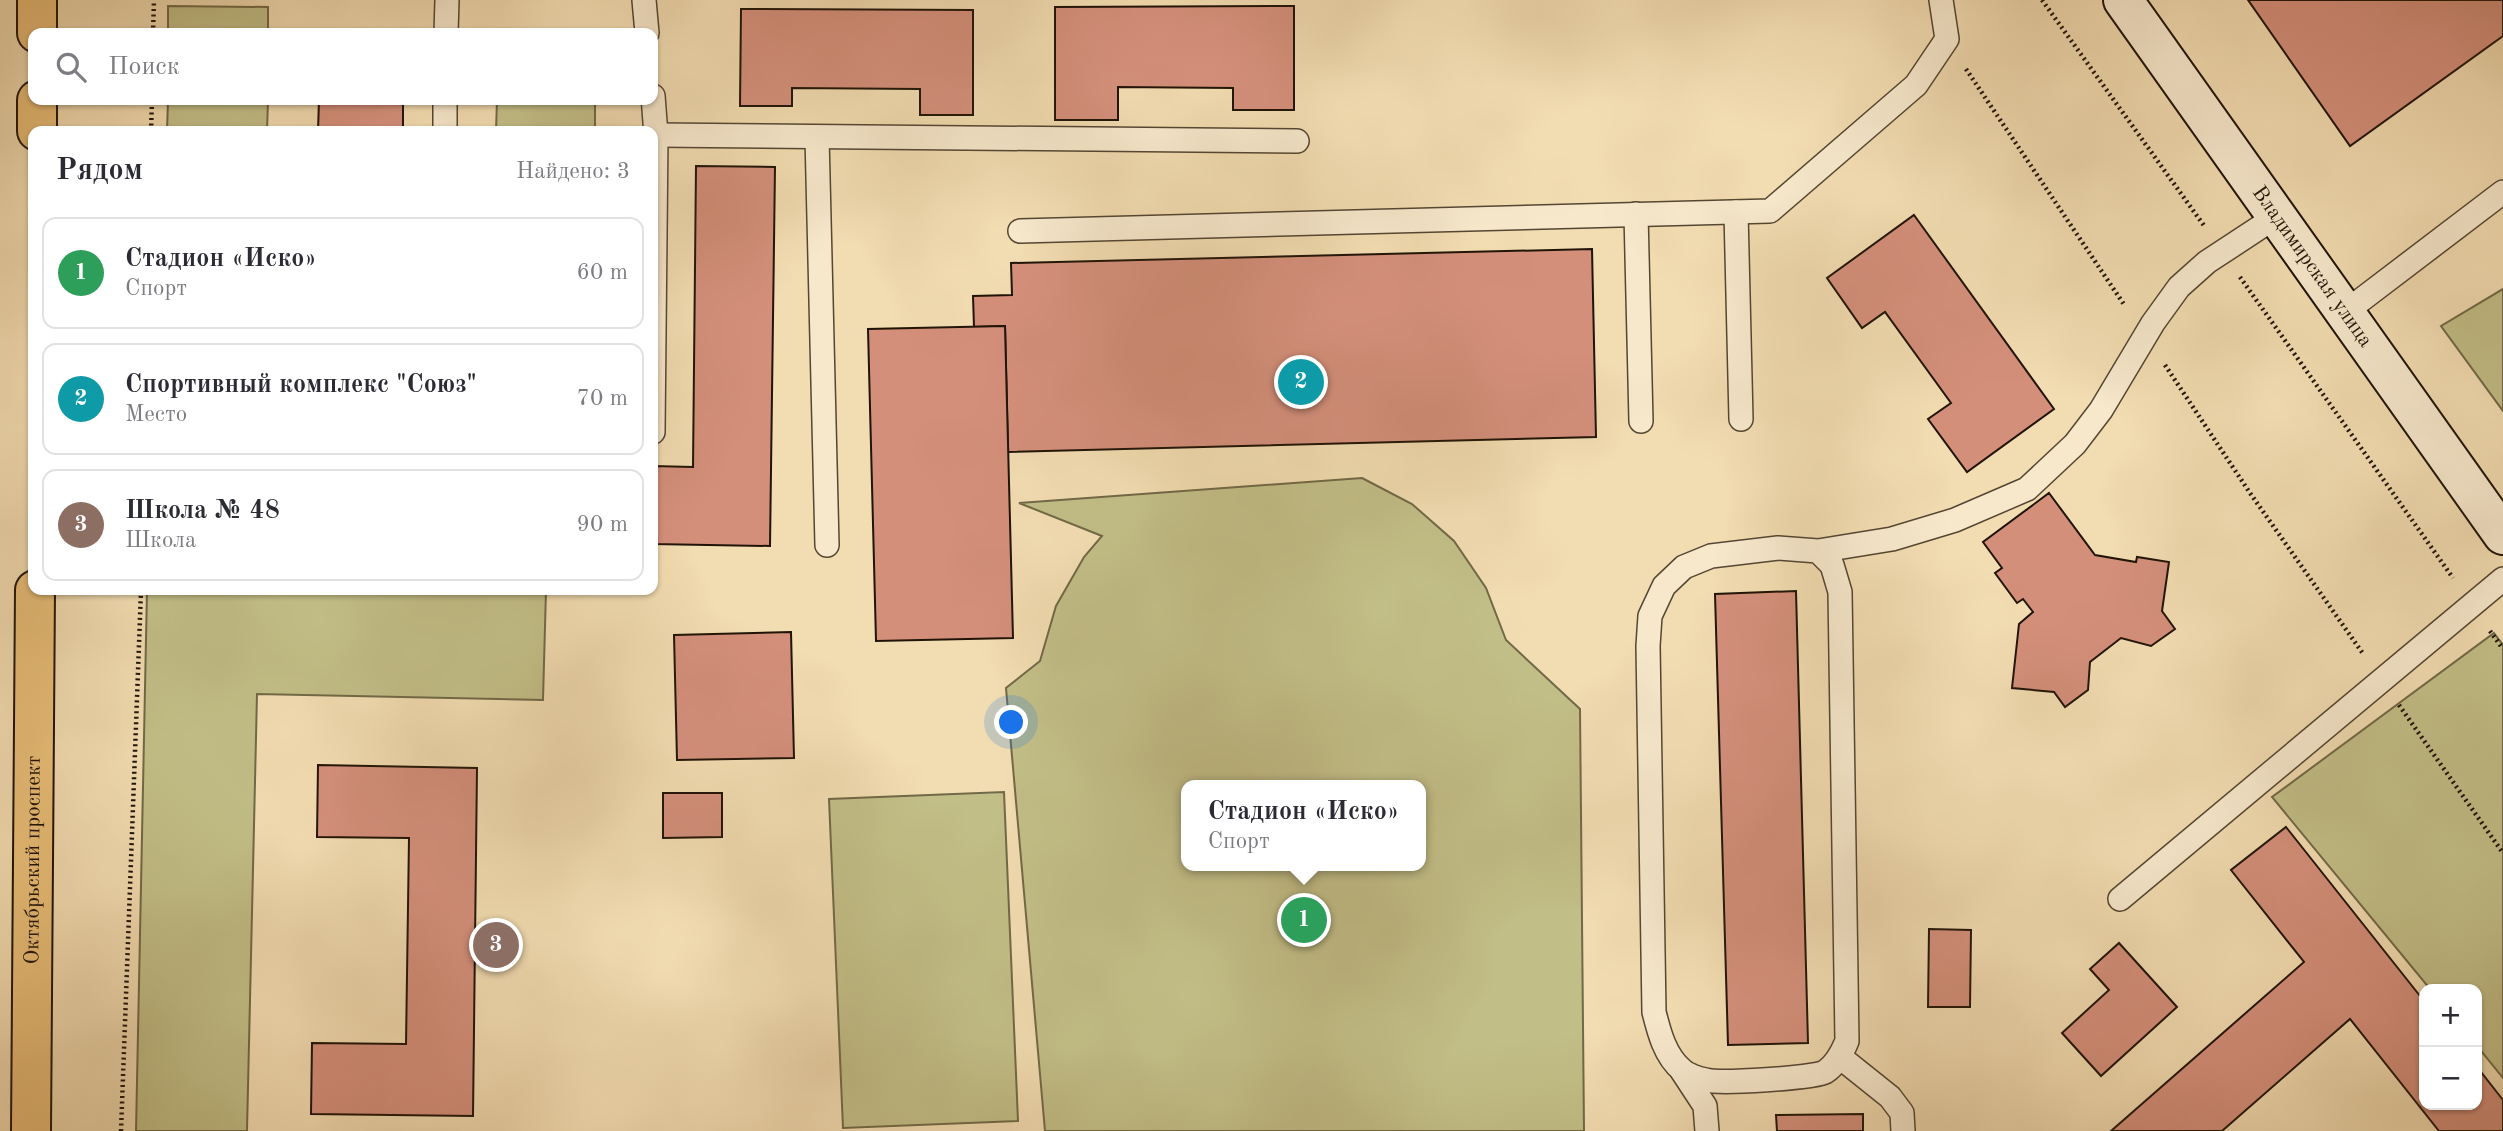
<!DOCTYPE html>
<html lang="ru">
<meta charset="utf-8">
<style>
body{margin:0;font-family:"Old Standard TT",serif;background:#f7f7f7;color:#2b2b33}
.controls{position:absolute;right:21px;bottom:21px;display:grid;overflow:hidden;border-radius:14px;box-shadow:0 2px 5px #0004}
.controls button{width:63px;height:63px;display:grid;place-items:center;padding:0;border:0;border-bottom:2px solid #e1e1e2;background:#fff;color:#2b2b33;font:35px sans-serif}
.you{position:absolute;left:1012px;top:723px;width:24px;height:24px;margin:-18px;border:5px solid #fff;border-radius:50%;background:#1a73e8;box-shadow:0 0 0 10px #1a73e833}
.badge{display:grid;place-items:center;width:46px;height:46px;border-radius:50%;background:#db2777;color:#fff;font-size:23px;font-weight:700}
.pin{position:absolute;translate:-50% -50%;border:4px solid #fff;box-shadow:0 2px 7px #0006}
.popup{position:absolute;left:1181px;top:780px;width:245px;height:91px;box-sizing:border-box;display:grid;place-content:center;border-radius:14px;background:#fff;filter:drop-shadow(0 2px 5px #0005);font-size:23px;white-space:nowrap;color:#7c7c81}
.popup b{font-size:26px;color:#2b2b33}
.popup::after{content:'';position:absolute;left:50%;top:100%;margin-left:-14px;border:14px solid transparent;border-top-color:#fff}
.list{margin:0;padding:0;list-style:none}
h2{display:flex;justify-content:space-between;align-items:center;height:91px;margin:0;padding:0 28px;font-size:30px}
h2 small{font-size:23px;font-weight:400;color:#7c7c81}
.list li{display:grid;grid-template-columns:46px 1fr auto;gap:21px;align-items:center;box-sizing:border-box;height:112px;margin:0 14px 14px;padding:0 14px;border:2px solid #e1e1e2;border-radius:14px}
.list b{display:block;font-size:26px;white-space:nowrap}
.list p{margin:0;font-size:23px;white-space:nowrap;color:#7c7c81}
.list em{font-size:23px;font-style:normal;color:#7c7c81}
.icon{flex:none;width:38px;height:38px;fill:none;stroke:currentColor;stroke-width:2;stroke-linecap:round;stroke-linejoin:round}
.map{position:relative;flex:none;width:2503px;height:1131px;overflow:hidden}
.search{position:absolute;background:#fff;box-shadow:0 2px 5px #0004;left:28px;top:28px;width:630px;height:77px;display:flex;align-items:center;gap:18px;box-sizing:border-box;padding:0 24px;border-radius:14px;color:#7c7c81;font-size:26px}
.panel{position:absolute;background:#fff;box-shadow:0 2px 5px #0004;left:28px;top:126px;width:630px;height:469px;border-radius:14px}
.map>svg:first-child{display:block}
</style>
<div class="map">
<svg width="2503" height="1131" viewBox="0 0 2503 1131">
<rect width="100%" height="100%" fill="#f2dcb1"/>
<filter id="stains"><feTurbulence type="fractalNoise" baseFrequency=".00286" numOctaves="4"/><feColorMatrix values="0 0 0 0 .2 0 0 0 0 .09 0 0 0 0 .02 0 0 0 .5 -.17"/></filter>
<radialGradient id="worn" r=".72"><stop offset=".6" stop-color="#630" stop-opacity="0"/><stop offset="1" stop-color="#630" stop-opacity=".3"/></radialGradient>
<!-- green -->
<g fill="#c2be87" stroke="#716947" stroke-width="2" fill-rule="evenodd">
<path d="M168 6 268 7V33H168Z"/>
<path d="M168 100H268L267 131H167Z"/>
<path d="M497 100H595V131H496Z"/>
<path d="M2503 289V411L2441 326Z"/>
<path d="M1362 478 1412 504 1454 541 1486 588 1506 640 1580 709 1584 1131H1045L1006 688 1040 661 1056 606 1084 557 1102 536 1019 503ZM1421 785V866H1187V785Z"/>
<path d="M147 590H546L543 700 257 694 247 1131H136Z"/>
<path d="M2494 633 2503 645V1078L2477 1046V989H2430L2272 797Z"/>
<path d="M1004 792 1018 1121 843 1128 829 799Z"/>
</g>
<!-- building -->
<g fill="#d48f7b" stroke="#201407" stroke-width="2">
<path d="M2248 0H2503V36L2350 146Z"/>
<path d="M1294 6V110H1233V88L1118 87V120H1055V7Z"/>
<path d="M741 9 973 10V115H920V89L792 88V106H740Z"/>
<path d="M319 100H403V131H318Z"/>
<path d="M696 166 775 167 770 546 653 544V466L693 467Z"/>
<path d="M1914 215 2054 409 1967 472 1928 419 1951 403 1885 312 1862 328 1827 278Z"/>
<path d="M1592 249 1596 437 1008 452 1005 326 974 327 973 296 1012 295 1011 263Z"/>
<path d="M1005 326 1013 638 876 641 868 329Z"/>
<path d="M2049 493 2095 555 2136 562 2137 557 2169 562 2162 611 2175 629 2151 646 2121 638 2090 662 2088 690 2065 707 2054 692 2012 688 2019 624 2033 612 2023 599 2017 603 1995 573 2002 568 1983 542Z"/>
<path d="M1796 591 1808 1043 1728 1045 1715 594Z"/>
<path d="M791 632 794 758 677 760 674 635Z"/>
<path d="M318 765 477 768 473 1116 311 1114 312 1043 406 1044 409 838 317 837Z"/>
<path d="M663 793H722V837L663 838Z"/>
<path d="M2286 827 2424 1001V1105H2477V1067L2503 1100V1131H2439L2350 1019 2222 1131H2111L2304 962 2231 870Z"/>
<path d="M1929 929 1971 930 1970 1007H1928Z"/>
<path d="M2119 943 2177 1007 2101 1076 2062 1033 2109 990 2090 969Z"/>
<path d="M1863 1114V1131H1777L1776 1115Z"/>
</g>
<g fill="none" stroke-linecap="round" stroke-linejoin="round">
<defs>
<g id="lane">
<path d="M644 0 647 33"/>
<path d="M446 33 447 0"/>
<path d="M653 96 656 135 653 432"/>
<path d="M445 131V100"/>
<path d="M656 135 1297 141"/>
<path d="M817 137 827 545"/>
<path d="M1736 212 1741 419"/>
<path d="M1636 214 1641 421"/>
<path d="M1020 231 1770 211 1916 85 1947 39 1941 0"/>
<path d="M2344 313 2503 192"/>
<path d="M1818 551 1832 565 1840 592 1847 1041C1842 1053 1836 1065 1825 1072 1814 1078 1720 1084 1706 1080 1699 1079 1687 1075 1682 1070 1665 1056 1659 1032 1654 1012L1648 646 1650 616 1664 586 1684 567 1711 556 1778 548 1818 551 1892 539 1955 520 2027 489 2075 444 2101 410 2153 323 2179 287 2207 262 2277 216"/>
<path d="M2120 899 2503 579"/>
<path d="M1840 1057 1890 1097 1902 1113 1903 1131"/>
<path d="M1682 1071 1705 1106 1707 1131"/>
</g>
<g id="secondary">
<path id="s1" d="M2123 0 2503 535"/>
</g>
<g id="primary">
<path d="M37 33V0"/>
<path d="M37 131V100"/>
<path id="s2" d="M31 1131 35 590"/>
</g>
</defs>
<!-- lane casing -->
<use href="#lane" stroke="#544632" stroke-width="26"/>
<!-- secondary casing -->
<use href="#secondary" stroke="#201407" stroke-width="42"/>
<!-- primary casing -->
<use href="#primary" stroke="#201407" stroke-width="42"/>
<!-- path -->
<g stroke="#201407" stroke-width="4.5" stroke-dasharray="2 3.5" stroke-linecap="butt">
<path d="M2042 0 2205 227"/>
<path d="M153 33 154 0"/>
<path d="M1966 69 2125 306"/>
<path d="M151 131 152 100"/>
<path d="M2240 277 2453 578"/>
<path d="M2165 365 2250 493 2364 655"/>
<path d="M2490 631 2503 649"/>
<path d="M2399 705 2503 853"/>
<path d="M121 1131 141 590"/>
</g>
<!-- lane -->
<use href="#lane" stroke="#f7e8cc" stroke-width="23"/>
<!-- secondary -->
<use href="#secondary" stroke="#f7e8cc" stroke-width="38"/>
<!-- primary -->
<use href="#primary" stroke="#e9be78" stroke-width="38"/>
</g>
<g text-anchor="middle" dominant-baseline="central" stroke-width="7" stroke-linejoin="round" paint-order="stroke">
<!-- street labels -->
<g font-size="21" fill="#201407" stroke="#f7e8cc">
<text stroke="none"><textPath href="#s1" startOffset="327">Владимирская улица</textPath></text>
<text stroke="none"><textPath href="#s2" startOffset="271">Октябрьский проспект</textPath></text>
</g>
</g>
<rect width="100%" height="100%" filter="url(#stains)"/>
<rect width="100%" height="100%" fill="url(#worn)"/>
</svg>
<div class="controls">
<button>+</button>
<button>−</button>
</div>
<div class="you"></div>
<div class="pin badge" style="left:1304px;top:920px;background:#2e9e5b">1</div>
<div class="popup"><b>Стадион «Иско»</b>Спорт</div>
<div class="pin badge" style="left:1301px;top:382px;background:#0f9aa8">2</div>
<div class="pin badge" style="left:496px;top:945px;background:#8d6e63">3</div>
<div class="search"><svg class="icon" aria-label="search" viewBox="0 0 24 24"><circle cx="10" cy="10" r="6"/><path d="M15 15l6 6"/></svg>Поиск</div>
<section class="panel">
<h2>Рядом<small>Найдено: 3</small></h2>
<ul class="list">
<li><span class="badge" style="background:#2e9e5b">1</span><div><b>Стадион «Иско»</b><p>Спорт</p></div><em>60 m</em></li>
<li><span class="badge" style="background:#0f9aa8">2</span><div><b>Спортивный комплекс &quot;Союз&quot;</b><p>Место</p></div><em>70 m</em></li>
<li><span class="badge" style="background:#8d6e63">3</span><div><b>Школа № 48</b><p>Школа</p></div><em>90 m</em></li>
</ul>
</section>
</div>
